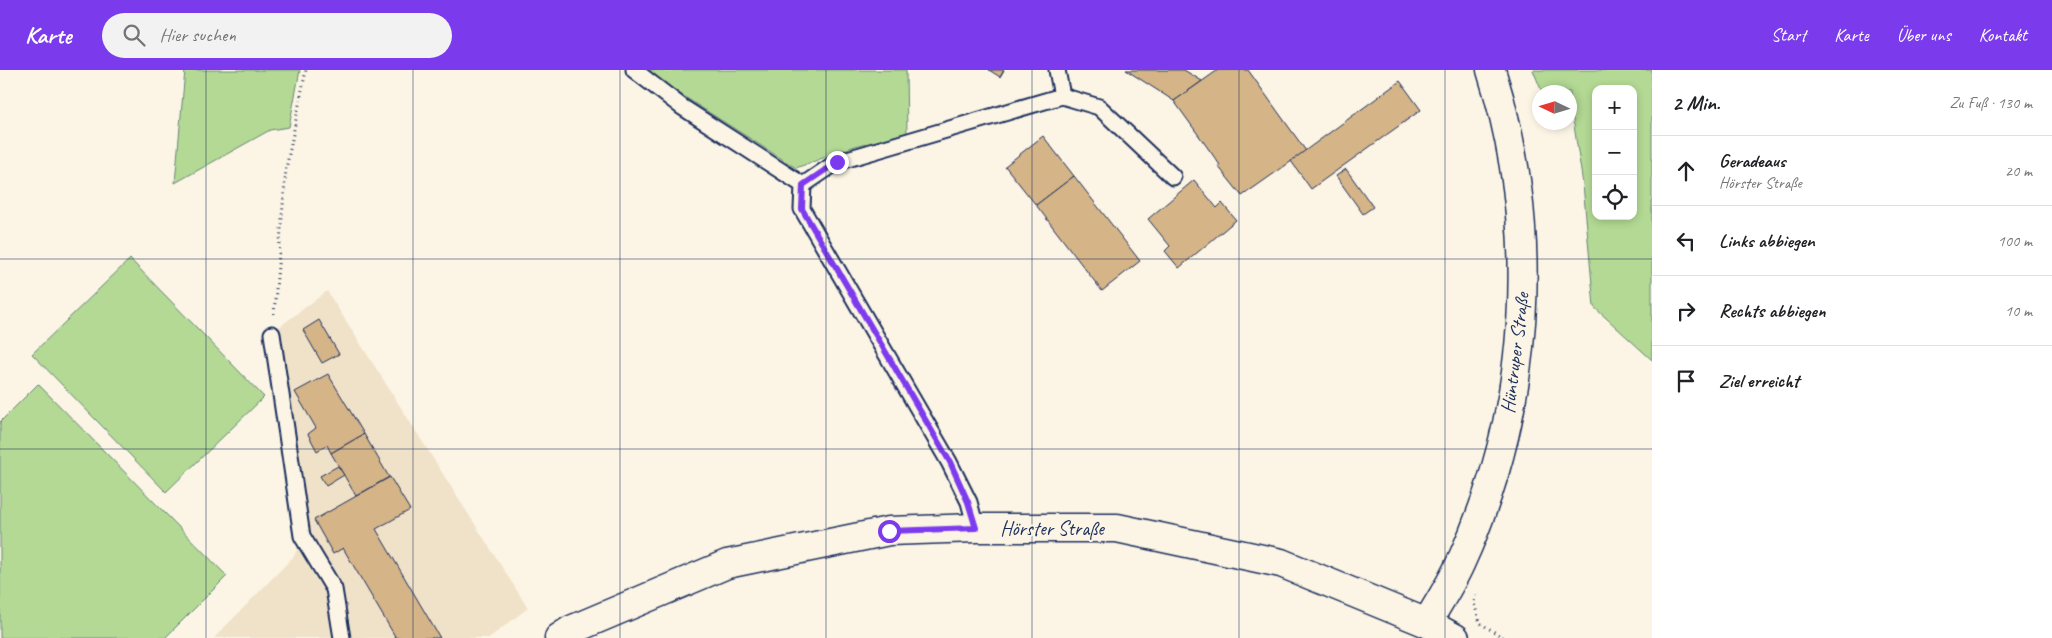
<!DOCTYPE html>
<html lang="de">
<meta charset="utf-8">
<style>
body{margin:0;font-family:Caveat,sans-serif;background:#f2f2f2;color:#202124}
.controls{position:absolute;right:15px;top:15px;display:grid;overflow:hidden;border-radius:10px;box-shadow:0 2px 8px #0003}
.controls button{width:45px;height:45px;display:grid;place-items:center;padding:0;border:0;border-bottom:1px solid #e0e0e0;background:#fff;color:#202124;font:25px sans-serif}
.compass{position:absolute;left:1532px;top:15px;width:45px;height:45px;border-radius:50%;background:#fff;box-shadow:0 2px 8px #0003;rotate:274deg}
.stop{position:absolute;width:15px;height:15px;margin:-11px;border:4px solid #7c3aed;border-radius:50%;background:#fff}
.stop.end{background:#7c3aed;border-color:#fff;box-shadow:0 1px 5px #0008}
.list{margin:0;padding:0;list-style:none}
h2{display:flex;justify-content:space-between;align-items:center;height:65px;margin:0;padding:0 20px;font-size:21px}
h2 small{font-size:16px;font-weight:400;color:#757577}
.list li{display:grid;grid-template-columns:32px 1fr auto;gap:15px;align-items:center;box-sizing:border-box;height:70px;padding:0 20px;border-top:1px solid #e0e0e0}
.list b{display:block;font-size:19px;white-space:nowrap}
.list p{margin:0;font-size:16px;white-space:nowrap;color:#757577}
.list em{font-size:16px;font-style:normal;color:#757577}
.icon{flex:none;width:28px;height:28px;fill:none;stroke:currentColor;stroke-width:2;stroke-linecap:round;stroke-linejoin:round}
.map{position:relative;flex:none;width:1652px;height:568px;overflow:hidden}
header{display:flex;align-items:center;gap:30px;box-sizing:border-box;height:70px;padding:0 25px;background:#7c3aed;color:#fff}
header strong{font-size:24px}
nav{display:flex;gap:28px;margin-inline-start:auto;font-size:18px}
.search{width:350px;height:45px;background:#f2f2f2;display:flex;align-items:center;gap:12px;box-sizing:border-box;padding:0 18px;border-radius:28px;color:#757577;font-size:19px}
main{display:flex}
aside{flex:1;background:#fff}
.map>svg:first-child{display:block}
</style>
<header>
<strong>Karte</strong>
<div class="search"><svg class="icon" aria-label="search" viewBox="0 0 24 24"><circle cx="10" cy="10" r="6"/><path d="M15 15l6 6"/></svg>Hier suchen</div>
<nav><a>Start</a><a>Karte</a><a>Über uns</a><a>Kontakt</a></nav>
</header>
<main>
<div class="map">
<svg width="1652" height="568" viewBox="0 0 1652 568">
<rect width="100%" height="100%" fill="#fcf5e5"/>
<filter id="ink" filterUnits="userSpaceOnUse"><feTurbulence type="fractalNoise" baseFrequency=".02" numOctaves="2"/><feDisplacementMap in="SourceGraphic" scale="10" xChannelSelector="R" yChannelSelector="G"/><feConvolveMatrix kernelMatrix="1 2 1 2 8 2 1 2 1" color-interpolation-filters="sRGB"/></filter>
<g filter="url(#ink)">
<!-- built -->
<path fill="#f0e2c9" d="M327 221 528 538 489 568H214L294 486 307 456 279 257Z"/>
<!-- green -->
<g fill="#b3d994" stroke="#678479" fill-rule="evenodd">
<path d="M185 0H300L289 57 270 60 175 113Z"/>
<path d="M646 0H906L907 64 855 76 796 98 655 8Z"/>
<path d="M1533 0H1652V290L1594 237 1583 114 1573 49 1570 48V22H1542ZM1596 19H1633V146H1596Z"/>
<path d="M130 189 264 327 166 422 32 284Z"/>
<path d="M38 314 227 506 165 568H0V352Z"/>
</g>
<!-- building -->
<g fill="#d5b488" stroke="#1b2f5e">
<path d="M989 0H1004L1000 7Z"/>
<path d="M1126 0H1184L1202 11 1174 31Z"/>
<path d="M1218 0H1248L1306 81 1242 126 1218 96 1220 95 1174 31Z"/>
<path d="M1400 11 1421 40 1311 119 1291 91Z"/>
<path d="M1043 66 1074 106 1036 135 1005 96Z"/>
<path d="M1346 99 1373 137 1363 144 1336 106Z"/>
<path d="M1074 106 1140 191 1102 221 1036 135Z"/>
<path d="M1194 110 1217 138 1222 133 1236 150 1179 198 1165 181 1170 176 1148 149Z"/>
<path d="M319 250 339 284 322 293 303 260Z"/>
<path d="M328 304 364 364 331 383 327 375 317 381 308 364 316 358 295 322Z"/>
<path d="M364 364 389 407 356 426 331 383Z"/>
<path d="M338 396 344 405 326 416 320 406Z"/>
<path d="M390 407 410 440 376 459 440 568H396L343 478 333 484 314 450Z"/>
</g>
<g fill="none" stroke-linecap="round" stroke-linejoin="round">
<defs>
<g id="service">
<path d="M634 0 682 37 803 115"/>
<path d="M1062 26 1099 37 1173 107"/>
<path d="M803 115 802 139 949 392 969 432 976 458"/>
<path d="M803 115 837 92 1062 26 1057 0"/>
<path d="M272 264 302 466 334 519 342 568"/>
</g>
<g id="tertiary">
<path d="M1427 553C1438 533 1451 514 1460 494 1531 340 1542 161 1491 0"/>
<path d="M559 568 571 560 727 494 889 461 976 458H1117L1281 493 1427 553 1455 568"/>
</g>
</defs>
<!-- service casing -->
<use href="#service" stroke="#1b2f5e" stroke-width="19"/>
<!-- tertiary casing -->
<use href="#tertiary" stroke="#1b2f5e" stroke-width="31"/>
<!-- path -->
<g stroke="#1b2f5e" stroke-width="3" stroke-dasharray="1 4" stroke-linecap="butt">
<path d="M274 244 286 99 306 0"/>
<path d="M1475 525 1474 533 1480 553 1504 568"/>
</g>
<!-- service -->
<use href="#service" stroke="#fcf5e5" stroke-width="15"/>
<!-- tertiary -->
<use href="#tertiary" stroke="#fcf5e5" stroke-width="28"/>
</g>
</g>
<g fill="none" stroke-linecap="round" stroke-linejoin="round" filter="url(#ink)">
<!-- route -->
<path stroke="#7c3aed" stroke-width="6" d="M837 92 803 115 802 139 950 392 968 432 976 458 889 461"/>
</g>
<!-- grid -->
<path fill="none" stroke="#1b2f5e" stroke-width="1" stroke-opacity="0.55" d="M206 0V568M413 0V568M620 0V568M826 0V568M1032 0V568M1239 0V568M1445 0V568M0 189H1652M0 379H1652"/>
<g text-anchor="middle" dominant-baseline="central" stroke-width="4" stroke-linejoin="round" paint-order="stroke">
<!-- street labels -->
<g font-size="20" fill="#1b2f5e" stroke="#fcf5e5">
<text transform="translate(1515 283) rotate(-83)">Hüntruper Straße</text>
<text x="1052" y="458">Hörster Straße</text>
</g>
</g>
</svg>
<div class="controls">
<button>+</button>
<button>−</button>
<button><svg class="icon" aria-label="locate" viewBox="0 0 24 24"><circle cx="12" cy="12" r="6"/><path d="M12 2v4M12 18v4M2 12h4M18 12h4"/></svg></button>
</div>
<svg class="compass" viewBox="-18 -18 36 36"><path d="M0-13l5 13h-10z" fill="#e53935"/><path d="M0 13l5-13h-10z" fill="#757577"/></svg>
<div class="stop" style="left:889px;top:461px"></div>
<div class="stop end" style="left:837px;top:92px"></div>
</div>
<aside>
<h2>2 Min.<small>Zu Fuß · 130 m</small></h2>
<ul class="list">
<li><svg class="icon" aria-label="ahead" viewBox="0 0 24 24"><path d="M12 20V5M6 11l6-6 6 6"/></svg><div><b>Geradeaus</b><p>Hörster Straße</p></div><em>20 m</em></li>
<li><svg class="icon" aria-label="left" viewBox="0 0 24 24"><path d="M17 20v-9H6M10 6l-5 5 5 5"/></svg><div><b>Links abbiegen</b></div><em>100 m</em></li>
<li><svg class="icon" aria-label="right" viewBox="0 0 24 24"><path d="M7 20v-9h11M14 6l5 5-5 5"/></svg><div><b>Rechts abbiegen</b></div><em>10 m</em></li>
<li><svg class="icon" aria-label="arrive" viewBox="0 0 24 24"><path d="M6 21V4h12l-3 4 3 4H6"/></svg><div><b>Ziel erreicht</b></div></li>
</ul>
</aside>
</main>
